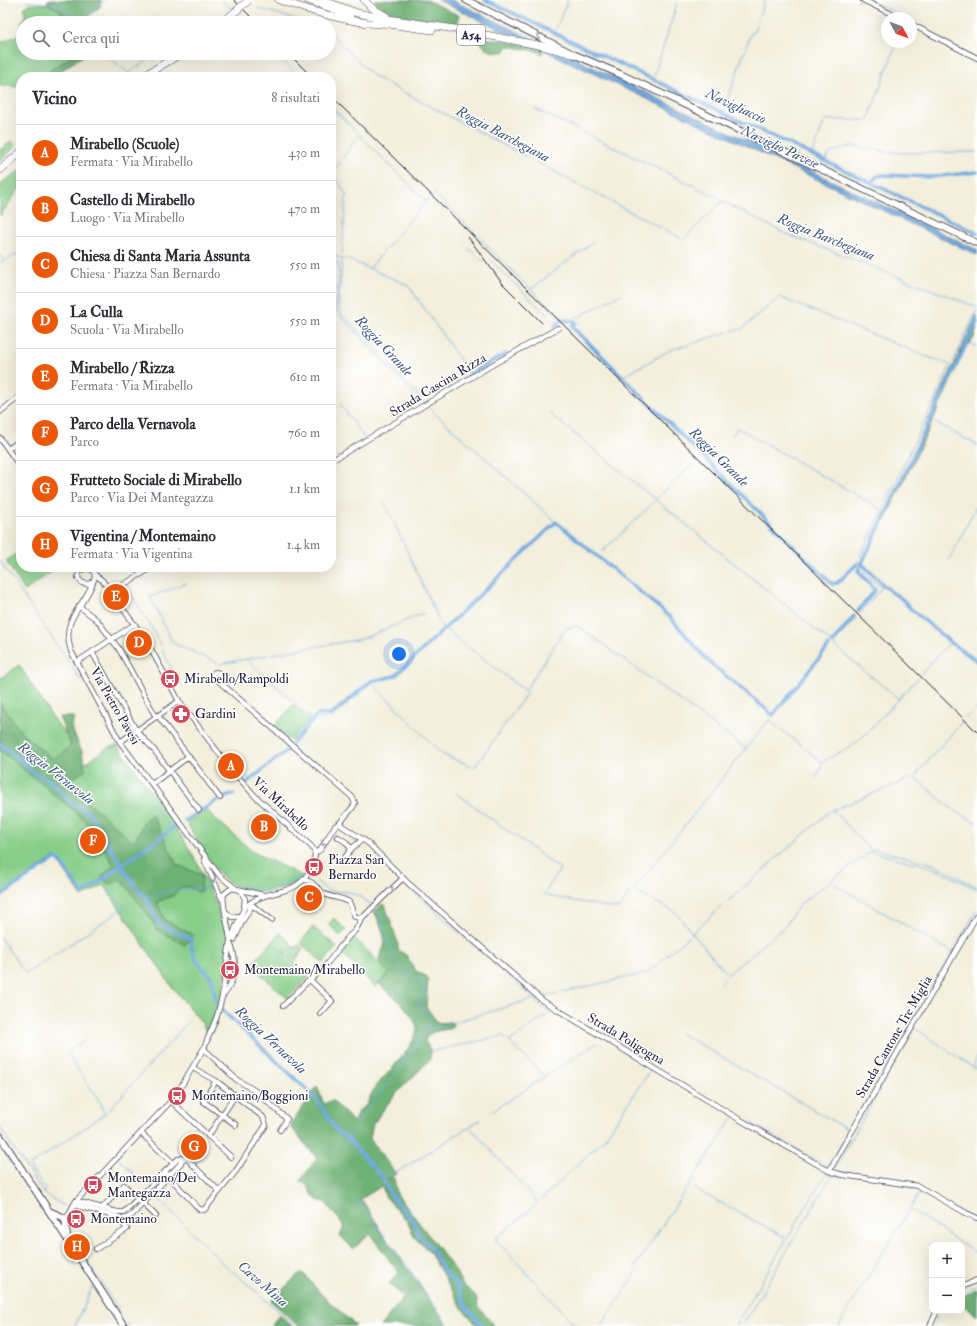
<!DOCTYPE html>
<html lang="it">
<meta charset="utf-8">
<style>
body{margin:0;font-family:"IM FELL Double Pica",serif;background:#f7f7f7;color:#2b2b33}
.controls{position:absolute;right:12px;bottom:12px;display:grid;overflow:hidden;border-radius:8px;box-shadow:0 4px 16px #0002}
.controls button{width:36px;height:36px;display:grid;place-items:center;padding:0;border:0;border-bottom:1px solid #e1e1e2;background:#fff;color:#2b2b33;font:20px sans-serif}
.compass{position:absolute;left:881px;top:12px;width:36px;height:36px;border-radius:50%;background:#fff;box-shadow:0 4px 16px #0002;rotate:131deg}
.you{position:absolute;left:399px;top:654px;width:14px;height:14px;margin:-10px;border:3px solid #fff;border-radius:50%;background:#1a73e8;box-shadow:0 0 0 6px #1a73e833}
.badge{display:grid;place-items:center;width:26px;height:26px;border-radius:50%;background:#ea580c;color:#fff;font-size:13px;font-weight:700}
.pin{position:absolute;translate:-50% -50%;border:2px solid #fff;box-shadow:0 1px 4px #0006}
.list{margin:0;padding:0;list-style:none}
h2{display:flex;justify-content:space-between;align-items:center;height:52px;margin:0;padding:0 16px;font-size:17px}
h2 small{font-size:13px;font-weight:400;color:#7c7c81}
.list li{display:grid;grid-template-columns:26px 1fr auto;gap:12px;align-items:center;box-sizing:border-box;height:56px;padding:0 16px;border-top:1px solid #e1e1e2}
.list b{display:block;font-size:15px;white-space:nowrap}
.list p{margin:0;font-size:13px;white-space:nowrap;color:#7c7c81}
.list em{font-size:13px;font-style:normal;color:#7c7c81}
.icon{flex:none;width:22px;height:22px;fill:none;stroke:currentColor;stroke-width:2;stroke-linecap:round;stroke-linejoin:round}
.map{position:relative;flex:none;width:977px;height:1326px;overflow:hidden}
.search{position:absolute;background:#fff;box-shadow:0 4px 16px #0002;left:16px;top:16px;width:320px;height:44px;display:flex;align-items:center;gap:10px;box-sizing:border-box;padding:0 14px;border-radius:22px;color:#7c7c81;font-size:15px}
.panel{position:absolute;background:#fff;box-shadow:0 4px 16px #0002;left:16px;top:72px;width:320px;height:500px;border-radius:16px}
.map>svg:first-child{display:block}
</style>
<div class="map">
<svg width="977" height="1326" viewBox="0 0 977 1326">
<rect width="100%" height="100%" fill="#fff"/>
<filter id="ink" filterUnits="userSpaceOnUse"><feTurbulence type="fractalNoise" baseFrequency=".025" numOctaves="2"/><feDisplacementMap in="SourceGraphic" scale="8" xChannelSelector="R" yChannelSelector="G"/><feConvolveMatrix kernelMatrix="1 2 1 2 8 2 1 2 1" color-interpolation-filters="sRGB"/></filter>
<filter id="wash" filterUnits="userSpaceOnUse"><feTurbulence type="fractalNoise" baseFrequency=".012" numOctaves="4" result="noise"/><feDisplacementMap in="SourceGraphic" scale="16" xChannelSelector="R" yChannelSelector="G"/><feGaussianBlur stdDeviation="0.9" result="paint"/><feColorMatrix in="noise" values="0 0 0 0 0 0 0 0 0 0 0 0 0 0 0 0 0 1.4 0 .05"/><feComposite in="paint" operator="in"/></filter>
<g filter="url(#wash)">
<rect width="100%" height="100%" fill="#f3efdc"/>
<!-- green -->
<g fill="#88ce89" stroke="#557862">
<path d="M47 4 60 10 65 22 23 23V53H76L41 77H21V87L0 86V43L21 34 22 21 25 17 24 8 27 5Z"/>
<path d="M12 141 16 146 0 161V150Z"/>
<path d="M21 170V186L0 216V184Z"/>
<path d="M21 550V567H58L25 591 6 561Z"/>
<path d="M19 665 52 717 77 749 85 763 108 748 117 745C156 799 198 851 220 914 223 921 229 931 229 940 229 969 219 1007 208 1035L202 1023 172 987 104 885 82 897 55 857 0 895V679Z"/>
<path d="M293 705 310 719 290 741 274 727Z"/>
<path d="M206 810 253 852 304 877C281 894 243 900 222 876 208 861 197 840 186 822Z"/>
<path d="M334 918 346 930 340 936 328 924Z"/>
<path d="M313 927 337 947 323 963 300 943Z"/>
<path d="M280 933 295 947 287 955 273 941Z"/>
<path d="M353 936 389 973 375 987 339 950Z"/>
<path d="M272 942 309 977 288 999 251 965Z"/>
<path d="M298 945 304 949 295 961 289 956Z"/>
<path d="M193 1141 206 1153 196 1163 184 1152Z"/>
</g>
<!-- forest -->
<g fill="#6eb175" stroke="#486a58">
<path d="M48 0H101L100 7 82 21 83 23H58L65 21 60 10 47 4Z"/>
<path d="M374 0H427L460 16 456 26 388 14Z"/>
<path d="M478 37 542 47 543 54 536 51 508 46 504 52C490 53 484 50 478 37Z"/>
<path d="M76 53H87L52 77H41Z"/>
<path d="M977 315C977 326 977 340 967 345L929 429 884 522 883 518Z"/>
<path d="M0 703 22 733 53 759 71 746 59 717H75L71 727 82 751 85 771 62 784 100 812 131 841 136 839 144 821 152 814 177 865 202 875 201 891 198 892 189 887H181L173 896 157 902 165 920 193 935 185 945 157 930 150 917 121 879 110 885 101 877 114 865 85 820 0 750Z"/>
<path d="M382 904 385 905 398 943V950L406 955 416 971 424 975 428 979 426 1007 438 1023 451 1022 453 1025 451 1028C441 1032 428 1029 425 1041L431 1051 430 1060 393 1097 373 1124 370 1139 396 1174 387 1180 394 1178 397 1194 455 1270 462 1284 476 1296 478 1306 494 1326H478L462 1308 429 1251 415 1238 407 1221 385 1196 382 1186 361 1199 379 1226 378 1228 449 1326H380L404 1297 389 1284 399 1273 370 1234 353 1249 340 1236 344 1226 325 1202 317 1200 311 1193 308 1186 300 1181 317 1158 290 1126 317 1086 324 1104 332 1100 354 1122 358 1111 367 1105C369 1098 373 1089 378 1084 387 1073 423 1038 416 1024 408 1007 392 996 378 983L389 973 381 965 379 958C380 954 383 951 384 946 387 939 378 918 374 912Z"/>
<path d="M300 1273 305 1275 321 1294 356 1326H299L271 1301Z"/>
<path d="M977 1288V1316L962 1304V1297Z"/>
<path d="M279 1314 292 1326H271Z"/>
</g>
<!-- water -->
<path fill="#71aae1" stroke="#4a668e" d="M438 0H451L977 250V255Z"/>
<g fill="none" stroke-linecap="round" stroke-linejoin="round">
<!-- stream -->
<g stroke="#71aae1" stroke-width="1">
<path d="M221 0 233 10"/>
<path d="M857 0 861 1"/>
<path d="M869 0 899 15"/>
<path d="M26 2 59 4 77 23"/>
<path d="M257 8 308 23"/>
<path d="M237 15 245 23"/>
<path d="M78 22 105 0"/>
<path d="M329 32 373 76 680 238"/>
<path d="M554 33 568 0"/>
<path d="M103 53 129 73 152 57 155 61"/>
<path d="M277 55 300 77"/>
<path d="M163 75 165 77"/>
<path d="M653 80 678 0"/>
<path d="M331 107 356 131"/>
<path d="M535 109 719 198"/>
<path d="M723 112 751 33H753L765 0"/>
<path d="M825 120H868L897 42"/>
<path d="M812 155 824 123"/>
<path d="M825 161 830 153 851 146 900 153 977 152"/>
<path d="M433 195 434 193 557 315 563 319"/>
<path d="M428 199 429 198"/>
<path d="M683 240 722 201 784 233 977 307"/>
<path d="M469 249 484 262"/>
<path d="M342 253 346 194 333 173 358 134 426 201 369 269"/>
<path d="M0 255 4 261"/>
<path d="M331 255 345 259"/>
<path d="M347 259 408 285 470 374 461 381"/>
<path d="M490 260 557 324"/>
<path d="M331 261 338 263 339 274"/>
<path d="M0 263 21 252"/>
<path d="M341 273 342 258"/>
<path d="M341 275 338 306 341 313 423 400"/>
<path d="M339 276 336 307 337 312 422 403"/>
<path d="M531 289 593 242"/>
<path d="M779 297 923 355"/>
<path d="M977 317 965 342 977 346"/>
<path d="M576 318 621 294"/>
<path d="M579 322 574 326 624 376 670 350 683 346"/>
<path d="M732 331 742 329 777 299"/>
<path d="M685 346 728 332"/>
<path d="M953 362 977 310"/>
<path d="M340 404 365 439"/>
<path d="M427 406 556 522"/>
<path d="M549 413 832 643"/>
<path d="M931 420 977 445"/>
<path d="M736 427 883 510 858 561"/>
<path d="M733 435 736 429"/>
<path d="M331 464 358 448"/>
<path d="M656 499 692 465"/>
<path d="M385 503 442 627 525 691 566 628 578 626 746 749"/>
<path d="M884 507 951 365 925 356"/>
<path d="M603 551 654 502"/>
<path d="M949 560 977 505"/>
<path d="M0 561 81 681"/>
<path d="M855 564 857 566"/>
<path d="M859 568 882 588 860 613"/>
<path d="M186 583 150 597 173 643 218 663"/>
<path d="M125 585 152 628 161 646"/>
<path d="M856 618 833 645 899 699"/>
<path d="M162 650 179 683 181 684"/>
<path d="M247 660 311 717"/>
<path d="M220 664 294 650 362 639 424 613"/>
<path d="M921 674 946 646 951 643"/>
<path d="M966 718 977 708"/>
<path d="M319 719 332 717 372 683 443 755 472 766"/>
<path d="M962 722 914 777 952 809 977 823"/>
<path d="M773 723 822 762 853 745 868 732 918 678"/>
<path d="M474 768 527 693"/>
<path d="M126 770 171 829"/>
<path d="M815 778 820 771 822 763"/>
<path d="M456 793 559 868 560 869 544 895"/>
<path d="M833 810 872 852 931 867 977 889"/>
<path d="M831 811 911 778"/>
<path d="M316 881 328 891 348 892 361 897 372 905"/>
<path d="M834 884 952 952"/>
<path d="M237 885 261 889 274 887 305 875"/>
<path d="M406 885 531 996 536 1003 551 1012 509 1042 545 1076 597 1043"/>
<path d="M636 892 675 912 725 972"/>
<path d="M548 896 618 909 769 720 772 721"/>
<path d="M146 898C153 897 157 893 164 892 179 888 195 891 209 887"/>
<path d="M691 934 829 812"/>
<path d="M0 938 26 974"/>
<path d="M27 973 124 908 109 888"/>
<path d="M727 975 783 928 801 903 874 849 933 864 977 887"/>
<path d="M721 983 724 979"/>
<path d="M540 997 647 973 689 936"/>
<path d="M427 1030 537 998"/>
<path d="M680 1033 849 1130"/>
<path d="M76 1046 84 1041"/>
<path d="M72 1049 67 1054 101 1103 104 1113"/>
<path d="M433 1051 503 1036 509 1041"/>
<path d="M977 1056 974 1065 977 1068"/>
<path d="M728 1110 825 1166"/>
<path d="M108 1111 189 1021"/>
<path d="M492 1111 545 1077"/>
<path d="M0 1128 43 1193 67 1208"/>
<path d="M471 1128 538 1203 495 1239 576 1326"/>
<path d="M350 1142 357 1122 393 1077 423 1035 431 1020C429 1013 427 1009 419 1006L418 1003 423 992 422 981 401 970 394 957 379 913 374 908"/>
<path d="M0 1146 50 1222 53 1223"/>
<path d="M119 1159 144 1184"/>
<path d="M828 1167 977 910"/>
<path d="M833 1171 915 1028 977 1070"/>
<path d="M838 1171 914 1183"/>
<path d="M381 1176 397 1172 480 1120"/>
<path d="M902 1186 917 1189 977 1221"/>
<path d="M693 1188 785 1237"/>
<path d="M43 1193 45 1189 29 1166 106 1113"/>
<path d="M155 1195 215 1255"/>
<path d="M358 1200 411 1271 448 1326"/>
<path d="M540 1201 605 1138 651 1069"/>
<path d="M74 1209H75"/>
<path d="M911 1210 977 1254"/>
<path d="M84 1257 119 1310"/>
<path d="M217 1258 296 1326"/>
<path d="M635 1267 733 1118"/>
<path d="M861 1288 921 1191"/>
<path d="M962 1292 977 1285"/>
<path d="M935 1322 937 1317"/>
<path d="M128 1324 129 1326"/>
<path d="M75 1326 92 1287 94 1288 119 1326"/>
<path d="M601 1326 638 1270"/>
<path d="M735 1326 825 1175 828 1173 841 1177"/>
<path d="M742 1326 832 1175"/>
<path d="M839 1326 860 1290"/>
<path d="M933 1326V1324"/>
</g>
<!-- canal -->
<g stroke="#71aae1" stroke-width="3.5">
<path d="M485 0 977 233"/>
<path d="M930 36 977 61"/>
<path d="M871 183 877 176 884 175 932 177 977 172"/>
<path d="M561 320 574 321"/>
<path d="M575 322 572 326 573 328 832 584 837 583 857 564"/>
<path d="M555 326 558 323"/>
<path d="M470 374 506 354"/>
<path d="M861 563 890 591 902 599 911 609 951 643 977 661"/>
<path d="M862 563 977 322"/>
<path d="M858 611 875 590 858 571 860 567"/>
<path d="M832 643 854 616"/>
<path d="M0 744 21 760 29 770 49 780 71 802 91 815 99 831 121 864"/>
<path d="M245 784 284 753 317 715 332 714 371 681 395 676 556 522 669 616 708 661 773 715 829 646"/>
<path d="M223 798 234 794"/>
<path d="M185 820 218 800"/>
<path d="M123 868 134 884 146 898 159 923 167 928 191 939 192 951 196 960 211 977 216 1002 222 1010 305 1088 316 1099 337 1131 348 1139 381 1176 391 1195 413 1221 418 1234 432 1249 446 1275 456 1283 465 1305 483 1326"/>
<path d="M0 896 55 859 59 860 82 893H84L177 825"/>
</g>
</g>
</g>
<g filter="url(#ink)">
<g fill="none" stroke-linecap="round" stroke-linejoin="round">
<defs>
<g id="minor">
<path d="M863 0 900 18"/>
<path d="M911 24 977 58"/>
<path d="M0 412 21 395"/>
<path d="M0 438 21 468"/>
<path d="M8 449 21 440"/>
<path d="M331 461 485 369 558 328"/>
<path d="M91 567 95 575 94 580 89 584 82 583 78 578 79 572 85 568 92 569"/>
<path d="M95 575 102 580 147 642 179 701 231 769 255 796 312 847 315 853"/>
<path d="M93 582C84 608 60 618 71 651L120 742 166 803 219 875 235 888"/>
<path d="M111 592 153 567"/>
<path d="M79 606 97 620 119 649 156 717"/>
<path d="M92 652 136 730 154 750 199 810"/>
<path d="M77 662 135 624"/>
<circle cx="216" cy="675" r="3"/>
<path d="M215 678 352 797 355 803 353 807 339 824"/>
<path d="M158 716 220 798"/>
<path d="M120 742 179 701"/>
<path d="M152 784 189 756"/>
<path d="M338 837 346 842 351 849"/>
<path d="M315 853 320 850 335 826 339 824 368 843 409 884 543 1001 737 1118 829 1171 843 1175 918 1186 966 1213 977 1218"/>
<path d="M204 859 222 899"/>
<path d="M342 862 351 849 363 839"/>
<path d="M304 880C314 881 316 888 323 893 330 898 341 897 349 902L355 917 362 918 403 878"/>
<path d="M244 908C268 885 297 900 311 868 313 863 315 858 315 853"/>
<path d="M227 913 232 917 240 916"/>
<path d="M230 939C229 929 221 901 224 894L232 888 264 895"/>
<path d="M234 940 242 922 252 905 272 920"/>
<path d="M310 980 332 1001 320 1014"/>
<path d="M222 997C235 983 238 962 231 945"/>
<path d="M283 1006 306 983 321 971 349 936 355 931 362 918"/>
<path d="M204 1049 237 1080 254 1090 287 1119 280 1130"/>
<path d="M216 1081 203 1101 236 1125"/>
<path d="M171 1101 231 1157"/>
<path d="M141 1133 173 1163"/>
<path d="M208 1136 235 1096"/>
<path d="M829 1171 977 915"/>
<path d="M165 1172 199 1209 204 1210 236 1171 266 1125 263 1117 216 1081 193 1068"/>
<path d="M76 1201 117 1212H124L178 1159H187L219 1191"/>
<path d="M74 1205 125 1219 132 1215 181 1163 182 1158"/>
<path d="M102 1208 124 1185 156 1216"/>
<path d="M66 1219 76 1201 171 1101 179 1090 204 1048 217 1016 222 997 230 941 244 908 245 899 241 891"/>
<path d="M96 1249 127 1229 119 1218"/>
<path d="M962 1287 977 1280"/>
<path d="M930 1326 937 1311"/>
</g>
<g id="major">
<path d="M466 0 573 54 620 74 977 243"/>
<path d="M0 1136 124 1326"/>
<path d="M51 1212 65 1218 67 1236"/>
</g>
<g id="highway">
<path d="M279 0C314 12 343 21 379 24"/>
<path d="M308 0 350 15"/>
<path d="M322 0 357 13 382 18 455 29 543 46 573 54"/>
<path d="M364 0 372 8 386 16"/>
<path d="M375 22 432 30"/>
<path d="M142 77 182 53"/>
<path d="M0 170 21 152"/>
</g>
</defs>
<!-- minor casing -->
<use href="#minor" stroke="#414153" stroke-width="6"/>
<!-- major casing -->
<use href="#major" stroke="#414153" stroke-width="8"/>
<!-- highway casing -->
<use href="#highway" stroke="#414153" stroke-width="8"/>
<!-- minor -->
<use href="#minor" stroke="#fff" stroke-width="4.5"/>
<!-- major -->
<use href="#major" stroke="#fff" stroke-width="6"/>
<!-- highway -->
<use href="#highway" stroke="#fff" stroke-width="7"/>
<!-- rail -->
<g stroke="#22223b" stroke-width="1">
<path d="M234 0 257 23"/>
<path d="M288 53 312 77"/>
<path d="M331 96 977 732"/>
<path d="M468 237 502 283 542 323"/>
</g>
<defs>
<path id="highway-bridge" d="M222 23 249 0"/>
</defs>
<!-- highway-bridge casing -->
<use href="#highway-bridge" stroke="#414153" stroke-width="8" stroke-linecap="butt"/>
<!-- highway-bridge -->
<use href="#highway-bridge" stroke="#fff" stroke-width="7"/>
</g>
<!-- one-way arrows -->
<defs><path id="oneway-chevron" d="M-2-3.5L2.5 0L-2 3.5" fill="none" stroke-width="1.6" stroke-linecap="round" stroke-linejoin="round"/></defs>
<g stroke="#9c9ca7">
<use href="#oneway-chevron" transform="translate(539 36) rotate(-153)"/>
<use href="#oneway-chevron" transform="translate(324 843) rotate(121)"/>
<use href="#oneway-chevron" transform="translate(213 880) rotate(67)"/>
<use href="#oneway-chevron" transform="translate(391 889) rotate(-45)"/>
</g>
</g>
<!-- icons -->
<defs>
<symbol id="bus-disc" viewBox="-11 -11 22 22"><circle r="9.5" fill="#d1495b" stroke="#fff"/><path d="M-5-6H5V4H4V6H2V4H-2V6H-4V4H-5ZM-3.5-4V0h7V-4ZM-3.5 1.2v1.5H-2V1.2ZM2 1.2v1.5H3.5V1.2Z" fill="#fff"/></symbol>
<symbol id="pharmacy-disc" viewBox="-11 -11 22 22"><circle r="9.5" fill="#d1495b" stroke="#fff"/><path d="M-2-6h4v4h4v4h-4v4h-4v-4h-4v-4h4Z" fill="#fff"/></symbol>
</defs>
<g fill-rule="evenodd">
<use href="#bus-disc" x="159" y="668" width="22" height="22"/>
<use href="#pharmacy-disc" x="170" y="703" width="22" height="22"/>
<use href="#bus-disc" x="303" y="856" width="22" height="22"/>
<use href="#bus-disc" x="219" y="959" width="22" height="22"/>
<use href="#bus-disc" x="166" y="1085" width="22" height="22"/>
<use href="#bus-disc" x="82" y="1174" width="22" height="22"/>
<use href="#bus-disc" x="65" y="1208" width="22" height="22"/>
</g>
<g text-anchor="middle" dominant-baseline="central" stroke-width="3" stroke-linejoin="round" paint-order="stroke">
<!-- shield labels -->
<rect fill="#fff" stroke="#646476" stroke-width="1" x="457" y="25" width="28" height="20" rx="3"/>
<g font-size="12" font-weight="bold" fill="#22223b">
<text x="471" y="35">A54</text>
</g>
<!-- street labels -->
<g font-size="13" fill="#22223b" stroke="#fff">
<text transform="translate(438 385) rotate(-31)">Strada Cascina Rizza</text>
<text transform="translate(115 706) rotate(60)">Via Pietro Pavesi</text>
<text transform="translate(281 804) rotate(43)">Via Mirabello</text>
<text transform="translate(894 1037) rotate(-60)">Strada Cantone Tre Miglia</text>
<text transform="translate(626 1039) rotate(31)">Strada Poligogna</text>
</g>
<!-- poi labels -->
<g font-size="13" fill="#22223b" stroke="#fff" text-anchor="start">
<text x="184" y="679">Mirabello/Rampoldi</text>
<text x="195" y="714">Gardini</text>
<text x="328" y="860">Piazza San<tspan x="328" dy="15">Bernardo</tspan></text>
<text x="244" y="970">Montemaino/Mirabello</text>
<text x="191" y="1096">Montemaino/Boggioni</text>
<text x="107" y="1178">Montemaino/Dei<tspan x="107" dy="15">Mantegazza</tspan></text>
<text x="90" y="1219">Montemaino</text>
</g>
<!-- water labels -->
<g font-size="14" font-style="italic" fill="#42587d" stroke="#fff">
<text transform="translate(736 106) rotate(25)">Navigliaccio</text>
<text transform="translate(503 134) rotate(28)">Roggia Barchegiana</text>
<text transform="translate(780 147) rotate(25)">Naviglio Pavese</text>
<text transform="translate(826 237) rotate(22)">Roggia Barchegiana</text>
<text transform="translate(384 346) rotate(47)">Roggia Grande</text>
<text transform="translate(719 457) rotate(45)">Roggia Grande</text>
<text transform="translate(56 773) rotate(38)">Roggia Vernavola</text>
<text transform="translate(271 1040) rotate(43)">Roggia Vernavola</text>
<text transform="translate(263 1284) rotate(41)">Cavo Mina</text>
</g>
</g>
</svg>
<div class="controls">
<button>+</button>
<button>−</button>
</div>
<svg class="compass" viewBox="-18 -18 36 36"><path d="M0-13l5 13h-10z" fill="#e53935"/><path d="M0 13l5-13h-10z" fill="#7c7c81"/></svg>
<div class="you"></div>
<div class="pin badge" style="left:231px;top:766px">A</div>
<div class="pin badge" style="left:264px;top:827px">B</div>
<div class="pin badge" style="left:309px;top:898px">C</div>
<div class="pin badge" style="left:139px;top:643px">D</div>
<div class="pin badge" style="left:116px;top:597px">E</div>
<div class="pin badge" style="left:93px;top:841px">F</div>
<div class="pin badge" style="left:194px;top:1147px">G</div>
<div class="pin badge" style="left:77px;top:1247px">H</div>
<div class="search"><svg class="icon" aria-label="search" viewBox="0 0 24 24"><circle cx="10" cy="10" r="6"/><path d="M15 15l6 6"/></svg>Cerca qui</div>
<section class="panel">
<h2>Vicino<small>8 risultati</small></h2>
<ul class="list">
<li><span class="badge">A</span><div><b>Mirabello (Scuole)</b><p>Fermata · Via Mirabello</p></div><em>430 m</em></li>
<li><span class="badge">B</span><div><b>Castello di Mirabello</b><p>Luogo · Via Mirabello</p></div><em>470 m</em></li>
<li><span class="badge">C</span><div><b>Chiesa di Santa Maria Assunta</b><p>Chiesa · Piazza San Bernardo</p></div><em>550 m</em></li>
<li><span class="badge">D</span><div><b>La Culla</b><p>Scuola · Via Mirabello</p></div><em>550 m</em></li>
<li><span class="badge">E</span><div><b>Mirabello / Rizza</b><p>Fermata · Via Mirabello</p></div><em>610 m</em></li>
<li><span class="badge">F</span><div><b>Parco della Vernavola</b><p>Parco</p></div><em>760 m</em></li>
<li><span class="badge">G</span><div><b>Frutteto Sociale di Mirabello</b><p>Parco · Via Dei Mantegazza</p></div><em>1.1 km</em></li>
<li><span class="badge">H</span><div><b>Vigentina / Montemaino</b><p>Fermata · Via Vigentina</p></div><em>1.4 km</em></li>
</ul>
</section>
</div>
